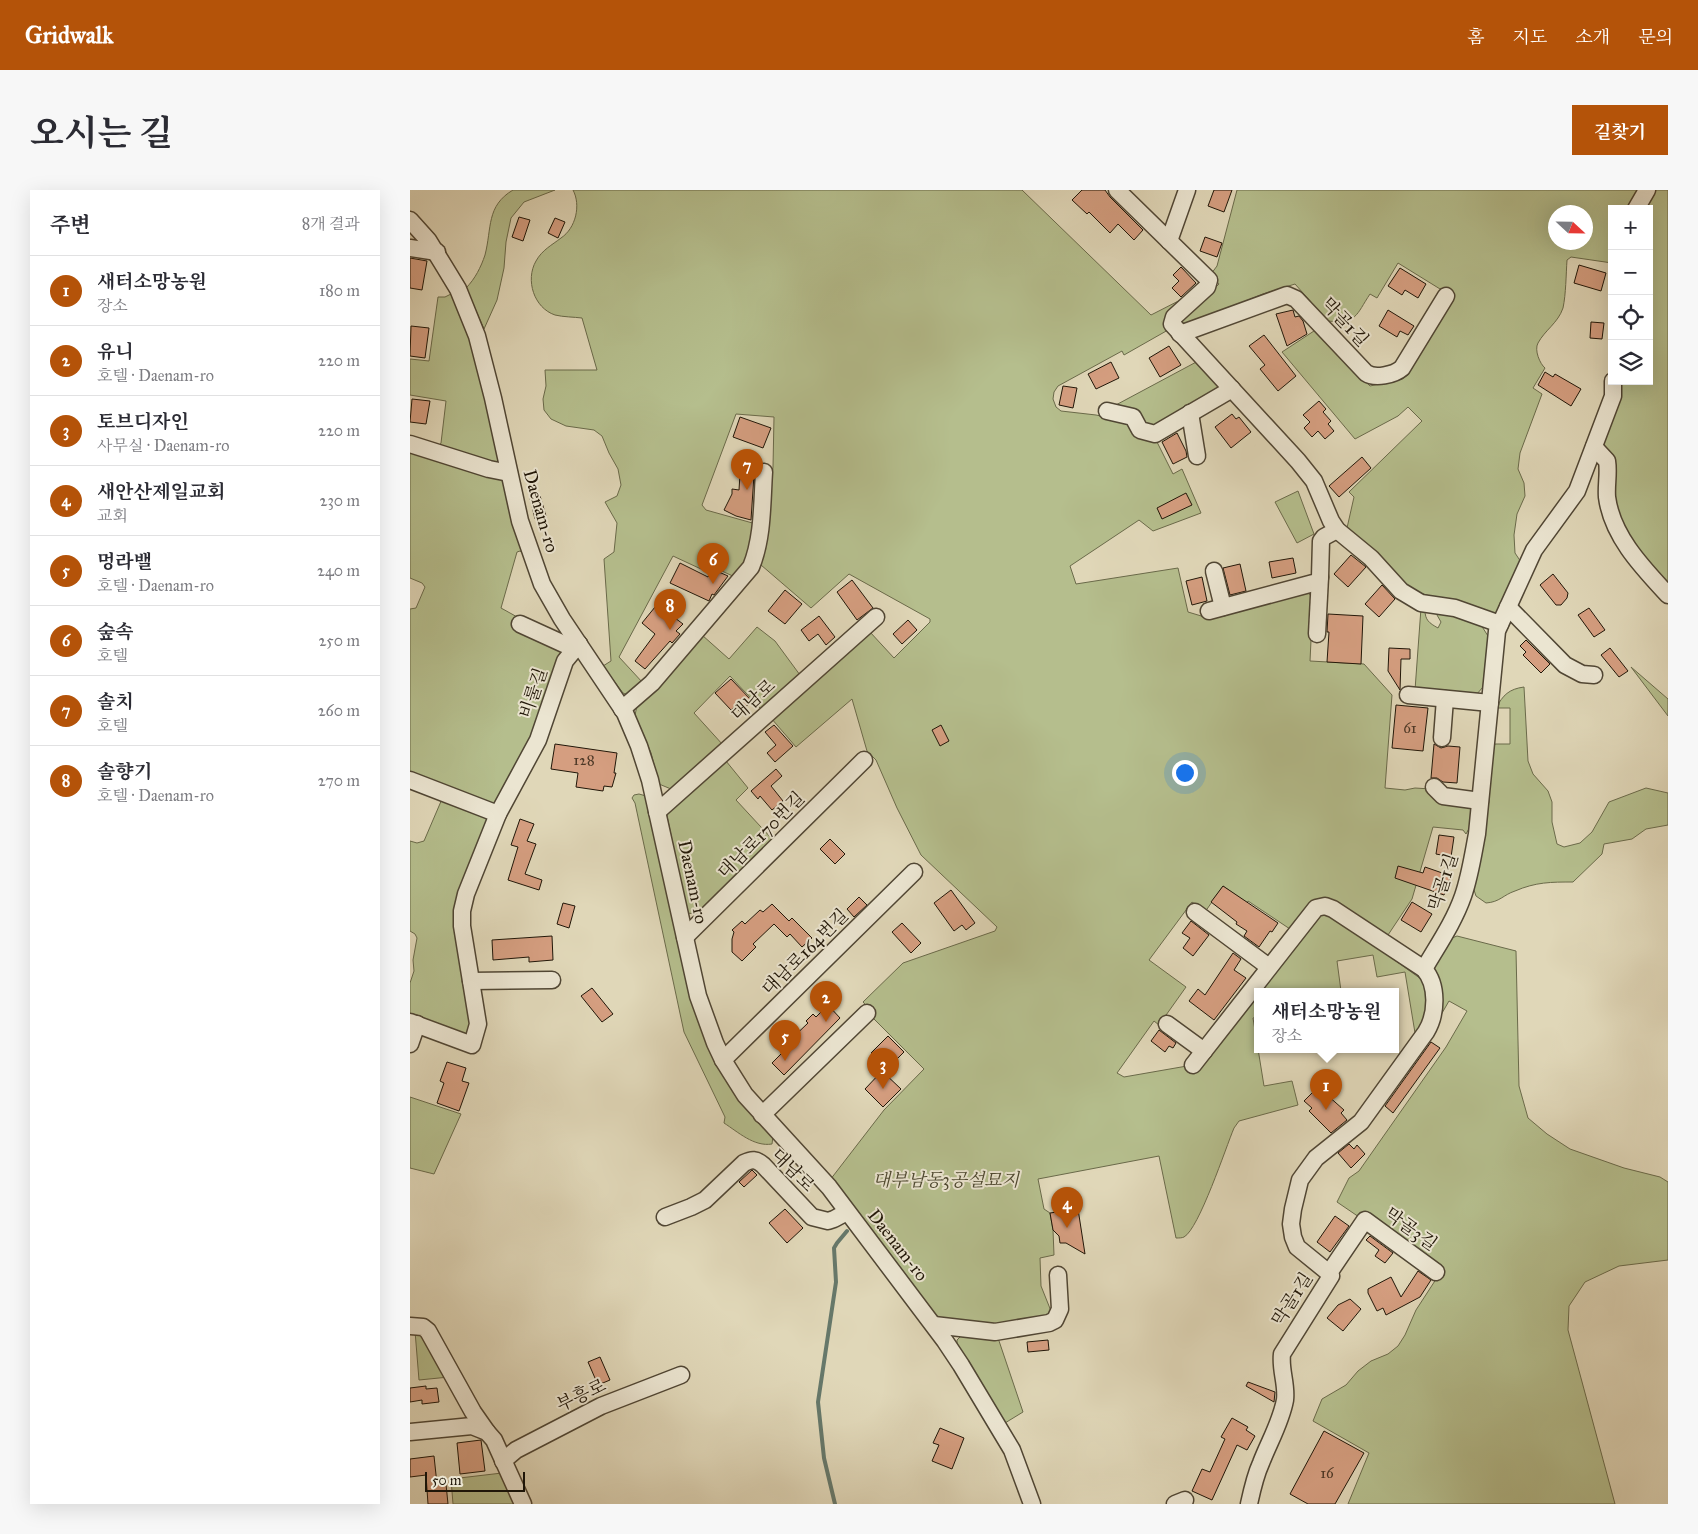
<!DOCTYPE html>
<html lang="ko">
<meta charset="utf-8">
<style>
body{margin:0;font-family:"IM FELL Great Primer","Noto Serif KR",serif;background:#f7f7f7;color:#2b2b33}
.controls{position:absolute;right:15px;top:15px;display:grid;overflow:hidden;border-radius:0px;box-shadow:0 5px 20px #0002}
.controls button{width:45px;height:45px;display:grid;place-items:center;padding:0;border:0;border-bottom:1px solid #e1e1e2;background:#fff;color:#2b2b33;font:25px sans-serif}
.compass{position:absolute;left:1138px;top:15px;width:45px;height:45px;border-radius:50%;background:#fff;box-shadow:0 5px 20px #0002;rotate:112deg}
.scale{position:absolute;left:15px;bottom:12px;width:100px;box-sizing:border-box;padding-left:5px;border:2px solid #201608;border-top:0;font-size:14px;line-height:18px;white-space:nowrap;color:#201608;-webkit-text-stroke:4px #ebe5d1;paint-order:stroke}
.you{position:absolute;left:774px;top:582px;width:18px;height:18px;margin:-12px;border:4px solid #fff;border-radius:50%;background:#1a73e8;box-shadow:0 0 0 8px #1a73e833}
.badge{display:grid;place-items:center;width:32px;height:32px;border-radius:50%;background:#b45309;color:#fff;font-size:16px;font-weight:700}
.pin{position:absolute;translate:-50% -41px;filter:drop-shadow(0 1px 2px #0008)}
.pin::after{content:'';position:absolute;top:26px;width:18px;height:15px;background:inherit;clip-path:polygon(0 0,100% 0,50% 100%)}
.popup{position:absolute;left:844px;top:798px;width:145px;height:65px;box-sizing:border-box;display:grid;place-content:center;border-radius:0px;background:#fff;filter:drop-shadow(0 1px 4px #0005);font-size:16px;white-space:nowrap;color:#7c7c81}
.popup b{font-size:19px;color:#2b2b33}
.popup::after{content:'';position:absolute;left:50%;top:100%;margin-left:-10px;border:10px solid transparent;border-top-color:#fff}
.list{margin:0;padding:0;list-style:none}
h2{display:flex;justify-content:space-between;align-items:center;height:65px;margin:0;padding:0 20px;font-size:21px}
h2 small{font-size:16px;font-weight:400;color:#7c7c81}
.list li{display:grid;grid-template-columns:32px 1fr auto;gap:15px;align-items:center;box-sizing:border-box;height:70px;padding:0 20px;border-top:1px solid #e1e1e2}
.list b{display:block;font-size:19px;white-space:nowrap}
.list p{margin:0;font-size:16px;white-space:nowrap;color:#7c7c81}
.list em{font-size:16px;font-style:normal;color:#7c7c81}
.icon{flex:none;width:28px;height:28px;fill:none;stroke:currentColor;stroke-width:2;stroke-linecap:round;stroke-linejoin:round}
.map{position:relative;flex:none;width:1258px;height:1314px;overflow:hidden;border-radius:0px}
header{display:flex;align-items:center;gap:30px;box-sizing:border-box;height:70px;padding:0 25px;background:#b45309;color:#fff}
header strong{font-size:24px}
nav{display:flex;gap:28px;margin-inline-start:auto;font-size:18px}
.intro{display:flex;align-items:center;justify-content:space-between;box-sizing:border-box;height:120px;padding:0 30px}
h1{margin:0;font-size:35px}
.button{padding:12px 22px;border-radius:0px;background:#b45309;color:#fff;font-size:18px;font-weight:700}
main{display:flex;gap:30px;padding:0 30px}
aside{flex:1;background:#fff;border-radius:0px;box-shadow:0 5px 20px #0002}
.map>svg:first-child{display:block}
</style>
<header>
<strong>Gridwalk</strong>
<nav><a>홈</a><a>지도</a><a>소개</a><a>문의</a></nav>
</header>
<div class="intro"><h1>오시는 길</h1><a class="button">길찾기</a></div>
<main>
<aside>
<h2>주변<small>8개 결과</small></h2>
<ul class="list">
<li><span class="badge">1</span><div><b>새터소망농원</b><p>장소</p></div><em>180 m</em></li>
<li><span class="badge">2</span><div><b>유니</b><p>호텔 · Daenam-ro</p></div><em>220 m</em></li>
<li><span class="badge">3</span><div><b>토브디자인</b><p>사무실 · Daenam-ro</p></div><em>220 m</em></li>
<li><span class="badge">4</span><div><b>새안산제일교회</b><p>교회</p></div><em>230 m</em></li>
<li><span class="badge">5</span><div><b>멍라밸</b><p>호텔 · Daenam-ro</p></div><em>240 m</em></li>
<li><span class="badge">6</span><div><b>숲속</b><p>호텔</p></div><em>250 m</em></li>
<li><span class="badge">7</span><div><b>솔치</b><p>호텔</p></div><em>260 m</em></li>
<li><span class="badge">8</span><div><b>솔향기</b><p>호텔 · Daenam-ro</p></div><em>270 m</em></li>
</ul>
</aside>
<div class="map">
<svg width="1258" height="1314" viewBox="0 0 1258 1314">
<rect width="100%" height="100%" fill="#e0d7b8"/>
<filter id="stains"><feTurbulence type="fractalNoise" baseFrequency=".004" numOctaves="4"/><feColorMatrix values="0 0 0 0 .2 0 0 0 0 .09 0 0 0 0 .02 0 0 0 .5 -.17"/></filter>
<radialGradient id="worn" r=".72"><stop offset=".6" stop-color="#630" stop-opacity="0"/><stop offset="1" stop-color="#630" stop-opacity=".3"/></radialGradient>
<!-- green -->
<g fill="#b5be8d" stroke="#6a6a4a" fill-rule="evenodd">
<path d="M103 0H145L114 12 101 28 96 52 94 78 87 110 74 139 56 98C65 89 71 77 75 65 82 38 76 16 103 0Z"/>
<path d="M163 0H612L741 125 786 102 758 140 714 165 712 161 648 196 644 202 643 209 646 217 651 221 686 225 719 232 746 250 763 284 772 279 791 323 743 341 729 330 660 376 666 394 768 378 778 422 798 428 898 402 903 409 900 471 954 474 982 505 975 598 995 600 1005 598 1021 599 1063 613 1061 635 1056 644 1053 640 1023 637 1002 709 976 748 914 709 880 739 838 711 837 713 813 696 795 722 782 712 739 770 776 797 749 835 744 831 707 883 714 887 777 876 909 723 922 725 1011 789 1015 795 1019 827 1006 849 995 782 967 787 963 765 927 771 931 801H847V827L843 828 854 896 882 891 888 915 829 931 824 938C816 957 789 1039 774 1047 772 1048 769 1048 766 1048L749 966 628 989 634 1019 640 1023 643 1040 644 1065 630 1068 631 1096 641 1121 638 1126 585 1136 529 1131 420 990 474 920 514 879 463 828 465 825 453 812 493 773 585 741 587 737 511 665 487 618 466 570 457 561 442 509 386 557 361 528 460 442 484 468 520 432V429L439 384 401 418 351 375 363 277 364 227 326 224 292 315 296 320 346 334 344 354 327 388 301 376 291 379 263 366 209 467 233 493 218 505 213 503 193 476 201 471 194 369 204 362 207 333 195 312 207 306 211 295 208 279 199 263 192 246 184 240 156 236 141 229 134 220 133 209 136 196 135 180H187L172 128C164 127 153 127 145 125 124 118 115 90 126 71 132 60 142 55 151 48 166 38 171 15 163 0Z"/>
<path d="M827 0H1232L1221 19H1202V73L1161 67 1157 70C1156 85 1156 104 1153 118 1148 133 1135 140 1128 153 1124 160 1130 174 1135 178L1123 198 1132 204 1110 263 1108 279 1114 293 1115 306 1107 324 1104 345 1105 363 1113 375 1086 426 997 399 937 338 944 307 939 302 1012 231 998 217 988 226 945 249 872 162 907 139 960 196 992 189 998 185 1043 107 988 73 967 108 960 104C946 125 947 134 918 131L885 94 853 104 772 137 771 130 809 94 801 84 807 76ZM1146 22H1176V52H1146Z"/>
<path d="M1241 0H1258V399L1215 348 1187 256 1205 191H1239V19H1229Z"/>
<path d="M43 103 60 146 90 269 84 275 29 256 31 253 36 211 0 205V169L19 171 28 107H35Z"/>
<path d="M790 170 808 195V199L743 238 704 216Z"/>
<path d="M0 259 92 288 113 363 110 361 107 362 91 418 109 428 154 462 133 526 84 614 0 585V419L6 418 15 397 12 393 0 388Z"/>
<path d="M888 301 904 344 887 353 865 312Z"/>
<path d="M1011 418 1015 420C1015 430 1019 433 1028 438L1031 432 1027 425 1031 421 1071 435 1078 446 1073 497 1066 505 1005 500Z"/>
<path d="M347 437 365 451 390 485 351 519 320 486 284 523 313 555 261 599 249 594 241 563 225 525 227 516 292 445 319 469Z"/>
<path d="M1221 477 1258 509V526Z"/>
<path d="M1114 497 1118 571 1123 584 1138 601 1142 612V632L1147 654 1154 657 1170 653 1182 642 1199 612 1236 598 1258 603V635L1236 639 1222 649 1194 654 1192 664 1163 692C1141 692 1126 692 1105 701 1093 705 1090 712 1076 713L1066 706 1063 697 1082 560 1085 554H1100V518H1086C1093 505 1099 499 1114 497Z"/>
<path d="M316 571 338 598 326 610 363 650 287 724 277 723 256 621Z"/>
<path d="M229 604 236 606 282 808 363 946 362 954C344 957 328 942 314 933L315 927 274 842 225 613 222 608 224 605Z"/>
<path d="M32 609 80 628 53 702 64 832 56 845 0 826V793L4 781 3 770 7 748 5 744 0 741V651L7 653 14 651Z"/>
<path d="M1047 746 1106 761 1109 896 1118 928 1137 944 1160 959 1214 978 1250 987 1258 992V1070L1209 1076 1175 1092 1159 1116 1158 1140 1205 1314H938L959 1263 903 1231 912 1209 936 1195 948 1181 961 1171 978 1164 988 1156 995 1145 1006 1120 1032 1080 953 1022 949 1027 927 1012 939 988 949 981 1036 857 1057 821 1039 811 1024 837 1021 779 1042 748Z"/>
<path d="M0 907 51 924 24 984 0 978Z"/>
<path d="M5 1141 10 1142 39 1187 9 1190Z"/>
<path d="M552 1145H587L613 1222 595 1233 547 1156V1150Z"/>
<path d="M92 1283 107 1314H43L41 1289Z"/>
</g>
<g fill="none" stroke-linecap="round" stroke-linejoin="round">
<!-- stream -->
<path stroke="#66786a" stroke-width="4" d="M425 1314 414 1268 408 1212 426 1092 424 1058 427 1053 437 1041"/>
</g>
<!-- building -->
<g fill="#d59e80" stroke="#201608">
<path d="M672 0H695L700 7 733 40 724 50 708 34 700 43 679 22 677 24 662 10Z"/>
<path d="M804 0H822L814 22 798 16Z"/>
<path d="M109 27 120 30 113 51 102 47Z"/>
<path d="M145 28 155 32 148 48 138 43Z"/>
<path d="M795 47 812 53 807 67 790 61Z"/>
<path d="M0 68 17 71 12 100 0 98Z"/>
<path d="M1169 75 1196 83 1191 101 1164 93Z"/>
<path d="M771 77 786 93 771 107 762 98 769 91 763 85Z"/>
<path d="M990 78 1016 94 1008 108 995 100 992 105 978 96Z"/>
<path d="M883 120 885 127 889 126 893 131 897 144 877 156 866 124Z"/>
<path d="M978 120 1004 136 998 145 990 141 987 147 969 136Z"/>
<path d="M1181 132 1194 133 1192 149 1180 148Z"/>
<path d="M1 136 19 138 15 168 0 166Z"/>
<path d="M854 145 886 186 868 201 850 179 855 175 839 156Z"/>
<path d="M759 156 771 175 750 187 739 168Z"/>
<path d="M701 172 709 188 686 199 678 184Z"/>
<path d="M1135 182 1143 187 1145 184 1171 199 1161 216 1128 195Z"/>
<path d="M653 196 667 198 663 218 649 215Z"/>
<path d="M2 209 20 211 16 234 0 232Z"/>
<path d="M909 211 916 219 913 222 921 231 918 234 924 241 915 249 908 241 902 247 894 238 900 232 893 225Z"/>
<path d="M822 224 826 229 829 227 841 242 821 258 805 237Z"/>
<path d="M330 227 361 238 353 258 323 247Z"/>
<path d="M767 243 776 261 777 267 763 274 752 252Z"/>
<path d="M952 267 961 278 929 307 919 296Z"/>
<path d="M330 284 344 285 341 330 326 326 314 320 322 304V299L329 300Z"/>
<path d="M776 303 782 315 752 329 747 318Z"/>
<path d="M130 306 136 326 125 329 120 308Z"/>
<path d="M941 365 956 377 938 397 924 384Z"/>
<path d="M883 368 886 383 862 388 859 372Z"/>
<path d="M270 373 298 387 302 379 318 386 304 405 302 404 299 411 260 393Z"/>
<path d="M830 374 836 401 820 405 813 378Z"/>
<path d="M1143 384 1158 403 1157 408 1151 415H1146L1130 395Z"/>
<path d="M792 387 797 411 782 415 776 391Z"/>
<path d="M442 390 463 418 447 430 427 402Z"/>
<path d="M972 395 985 409 969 427 955 414Z"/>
<path d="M375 400 392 414 375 434 358 421Z"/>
<path d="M254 406 271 419 265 428 273 434 266 441 270 444 262 453 260 451 235 479 225 471 245 444 232 433Z"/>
<path d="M1179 418 1195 440 1184 447 1168 425Z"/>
<path d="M918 424 953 426 951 474 917 472 919 442H917Z"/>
<path d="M409 426 425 447 416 455 408 444 399 451 391 440Z"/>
<path d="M498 430 507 440 492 454 483 444Z"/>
<path d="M1116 450 1140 474 1131 483 1113 465 1116 462 1110 456Z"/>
<path d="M979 458 1000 459V469H991L990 500 978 481Z"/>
<path d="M1200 458 1218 481 1209 487 1191 465Z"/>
<path d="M321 489 342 511 330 522 325 516 321 520 305 503Z"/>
<path d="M986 515 1018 518 1013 561 982 558Z"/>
<path d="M364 535 383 556 365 572 357 563 366 555 355 542Z"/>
<path d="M531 535 539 551 530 556 522 540Z"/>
<path d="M145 554 207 563 204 583H206L202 597 194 596 193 601 166 597 168 583 141 579Z"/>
<path d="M1024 554 1031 558 1038 556 1050 557 1047 593 1033 592 1027 588H1021Z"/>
<path d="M366 579 372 586 361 596 373 611 362 620 350 606 348 609 341 601Z"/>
<path d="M110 629 124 634 117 651 126 654 115 684 132 690 129 700 98 690 108 657 101 655Z"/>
<path d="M1029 645 1044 647 1041 667 1026 664Z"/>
<path d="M420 649 435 664 425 674 410 659Z"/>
<path d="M988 676 1013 683 1015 677 1041 686 1034 705 985 688Z"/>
<path d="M813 696 868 733 862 742 860 741 849 757 834 746 837 741 826 734 827 732 801 712Z"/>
<path d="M541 700 565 733 556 740 552 735 544 741 524 713Z"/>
<path d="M449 707 457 715 444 727 437 719Z"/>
<path d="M1002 712 1022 724 1011 742 991 730Z"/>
<path d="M153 713 165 716 159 738 147 734Z"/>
<path d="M362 714 379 731 382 728 402 748 392 757 380 744 377 747 364 734 343 754 346 757 332 771 322 762V749L324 742 322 740 332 731 335 734 350 720 353 722Z"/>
<path d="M781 731 799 745 783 766 773 758 780 748 772 743Z"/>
<path d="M492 733 511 753 501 763 482 742Z"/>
<path d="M142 746 143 770 119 772V767L83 770 82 750Z"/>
<path d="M823 763 831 769 824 780 836 788 804 830 779 811 788 799 795 805Z"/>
<path d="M182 798 203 824 192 832 171 806Z"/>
<path d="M418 815 430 828 374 885 362 873 380 855 377 853 398 833 396 831 403 824 406 827Z"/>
<path d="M749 840 766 853 763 858 759 856 755 862 741 851Z"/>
<path d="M478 846 494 862 477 879 461 863Z"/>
<path d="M1021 852 1030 858 983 923 975 916Z"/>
<path d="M37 872 56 878 52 891 59 893 49 921 27 913 34 893 30 891Z"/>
<path d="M472 881 491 899 473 917 455 899Z"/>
<path d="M908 897 934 920 931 923 937 930 921 943 899 921 902 918 894 911Z"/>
<path d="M939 954 944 959 947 955 955 964 941 978 928 963Z"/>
<path d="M342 980 347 985 334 997 329 992Z"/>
<path d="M375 1019 393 1038 377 1053 359 1033Z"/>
<path d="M668 1019 675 1064 656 1053H650L649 1046 643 1040 640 1023Z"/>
<path d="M925 1026 939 1036 920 1062 907 1052Z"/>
<path d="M960 1046 983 1063 975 1073 965 1066 969 1060 956 1050Z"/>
<path d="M1008 1081 1021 1090 1010 1107 976 1125 973 1118 967 1121 958 1103V1099L981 1087 991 1107Z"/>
<path d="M940 1109 951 1119 933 1141 917 1128 928 1115Z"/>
<path d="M638 1150 639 1160 618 1162 617 1152Z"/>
<path d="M190 1167 200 1190 188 1195 178 1172Z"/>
<path d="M838 1192 865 1202 864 1212 836 1196Z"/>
<path d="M16 1196V1199L27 1198 29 1212 12 1214V1210L0 1212V1198Z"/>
<path d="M822 1228 838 1237 836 1240 845 1246 837 1260 827 1255 802 1310 782 1301 792 1279 800 1282 815 1249 811 1247Z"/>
<path d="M530 1238 554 1248 542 1279 522 1271 529 1255 523 1253Z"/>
<path d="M914 1241 954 1263 925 1314H898L880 1304Z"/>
<path d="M71 1250 75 1281 50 1284 47 1253Z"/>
<path d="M24 1266 27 1294H36L38 1314H18L16 1285 0 1287V1269Z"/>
</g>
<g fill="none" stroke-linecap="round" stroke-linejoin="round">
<defs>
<g id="minor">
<path d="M707 0 799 90 797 97 764 127 762 134 888 271 904 291 921 331 927 340 961 368 991 401 1011 413 1045 418 1090 434"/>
<path d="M1226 19 1237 0"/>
<path d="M0 30 18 50 34 76 48 99 67 146 83 208 110 331 132 394 152 429 215 523 229 556 240 590 288 806 305 853 313 870 335 905 419 997 535 1151 551 1175 602 1260 622 1314"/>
<path d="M759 51 777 0"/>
<path d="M0 58 27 62"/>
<path d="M770 144 877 105 886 109 956 183C965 189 984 185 992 178L1036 106"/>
<path d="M697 221 723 227 730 240 745 244 822 199"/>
<path d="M780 223 787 266"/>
<path d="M0 254 79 279 99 283"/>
<path d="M1184 257 1197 271C1199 283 1196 295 1197 307 1202 346 1232 377 1258 405"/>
<path d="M804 381 813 417"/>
<path d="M1098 417 1155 475 1172 484 1184 485"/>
<path d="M799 421 907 392 910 387 911 351 914 347 927 340"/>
<path d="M110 434 156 455 169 454"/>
<path d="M907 444 910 387"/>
<path d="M998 505 1080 513"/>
<path d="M212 519 242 493 341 377C353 348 352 313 354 282"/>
<path d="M1032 548 1035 509"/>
<path d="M0 590 88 624"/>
<path d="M1024 597 1033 606 1070 611"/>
<path d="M247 622 466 427"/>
<path d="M785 722 859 777"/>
<path d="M275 747 454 570"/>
<path d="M1014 779C1028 755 1044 732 1053 706 1060 686 1063 665 1067 644L1087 441 1124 360 1167 301 1203 206V191"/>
<path d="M61 791 142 790"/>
<path d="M0 832 62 855 68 834 52 736V721L56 704 88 624 128 550 155 471 169 454"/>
<path d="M757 834 794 861"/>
<path d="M0 854 7 834"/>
<path d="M313 870 504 682"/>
<path d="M783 875 906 718 915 716 923 719 1014 779C1028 795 1027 824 1016 842L951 932 906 968 890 990 883 1019 881 1034 883 1047 887 1057 919 1083 921 1086 872 1164C870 1180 877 1194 875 1210 871 1232 859 1252 851 1273 845 1286 842 1300 839 1314"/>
<path d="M352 925 457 823"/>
<path d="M255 1027 281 1017 295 1010 334 973C342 969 346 969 353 975L402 1027 418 1031 424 1029 437 1022"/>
<path d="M919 1083 955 1030 1026 1082"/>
<path d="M524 1135 585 1142 639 1133 645 1130 650 1119 648 1085"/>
<path d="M0 1136 13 1137 18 1141 63 1222 77 1242"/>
<path d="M0 1242 62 1236 77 1242 84 1250 113 1314"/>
<path d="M93 1271 106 1260 191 1216 271 1185"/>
<path d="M765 1314 775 1310"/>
</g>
</defs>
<!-- minor casing -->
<use href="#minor" stroke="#504634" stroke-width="19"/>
<!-- minor -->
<use href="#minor" stroke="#ebe5d1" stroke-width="16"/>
</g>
<g text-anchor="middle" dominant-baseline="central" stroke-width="4" stroke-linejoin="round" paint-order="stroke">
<!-- number labels -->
<g font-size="15" fill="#4d3826">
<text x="1000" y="538">61</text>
<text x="174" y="570">128</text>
<text x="917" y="1283">16</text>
</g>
<!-- street labels -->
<g font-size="18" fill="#201608" stroke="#ebe5d1">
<text transform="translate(935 132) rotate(47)">막골1길</text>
<text transform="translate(131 321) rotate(74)">Daenam-ro</text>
<text transform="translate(123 503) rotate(-71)">비룰길</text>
<text transform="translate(343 510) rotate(-42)">대남로</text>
<text transform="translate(351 645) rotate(-45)">대남로170번길</text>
<text transform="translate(283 692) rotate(78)">Daenam-ro</text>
<text transform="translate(1033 692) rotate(-72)">막골1길</text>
<text transform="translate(395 762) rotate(-45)">대남로164번길</text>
<text transform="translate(383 980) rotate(45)">대남로</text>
<text transform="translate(1001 1039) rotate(36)">막골3길</text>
<text transform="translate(488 1055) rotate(52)">Daenam-ro</text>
<text transform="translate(882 1109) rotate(-57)">막골1길</text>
<text transform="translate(171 1205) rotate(-25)">부흥로</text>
</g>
<!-- park labels -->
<g font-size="18" font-style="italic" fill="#4d4830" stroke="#ebe5d1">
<text x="536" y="990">대부남동3공설묘지</text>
</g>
</g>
<rect width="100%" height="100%" filter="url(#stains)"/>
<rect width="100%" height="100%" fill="url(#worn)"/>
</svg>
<div class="controls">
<button>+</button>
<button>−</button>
<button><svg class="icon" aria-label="locate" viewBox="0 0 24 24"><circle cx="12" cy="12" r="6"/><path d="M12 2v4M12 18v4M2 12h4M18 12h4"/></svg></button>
<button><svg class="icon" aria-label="layers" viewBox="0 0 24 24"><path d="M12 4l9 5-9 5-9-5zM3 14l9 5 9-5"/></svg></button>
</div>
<svg class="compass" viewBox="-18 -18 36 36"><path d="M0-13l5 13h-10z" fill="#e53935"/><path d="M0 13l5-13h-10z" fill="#7c7c81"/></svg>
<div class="scale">50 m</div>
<div class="you"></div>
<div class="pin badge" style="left:916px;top:920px">1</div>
<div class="popup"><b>새터소망농원</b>장소</div>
<div class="pin badge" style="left:416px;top:832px">2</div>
<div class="pin badge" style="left:473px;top:899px">3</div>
<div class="pin badge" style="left:657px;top:1038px">4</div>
<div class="pin badge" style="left:375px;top:871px">5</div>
<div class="pin badge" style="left:303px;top:394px">6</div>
<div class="pin badge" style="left:337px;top:300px">7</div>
<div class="pin badge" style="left:260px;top:440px">8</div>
</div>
</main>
